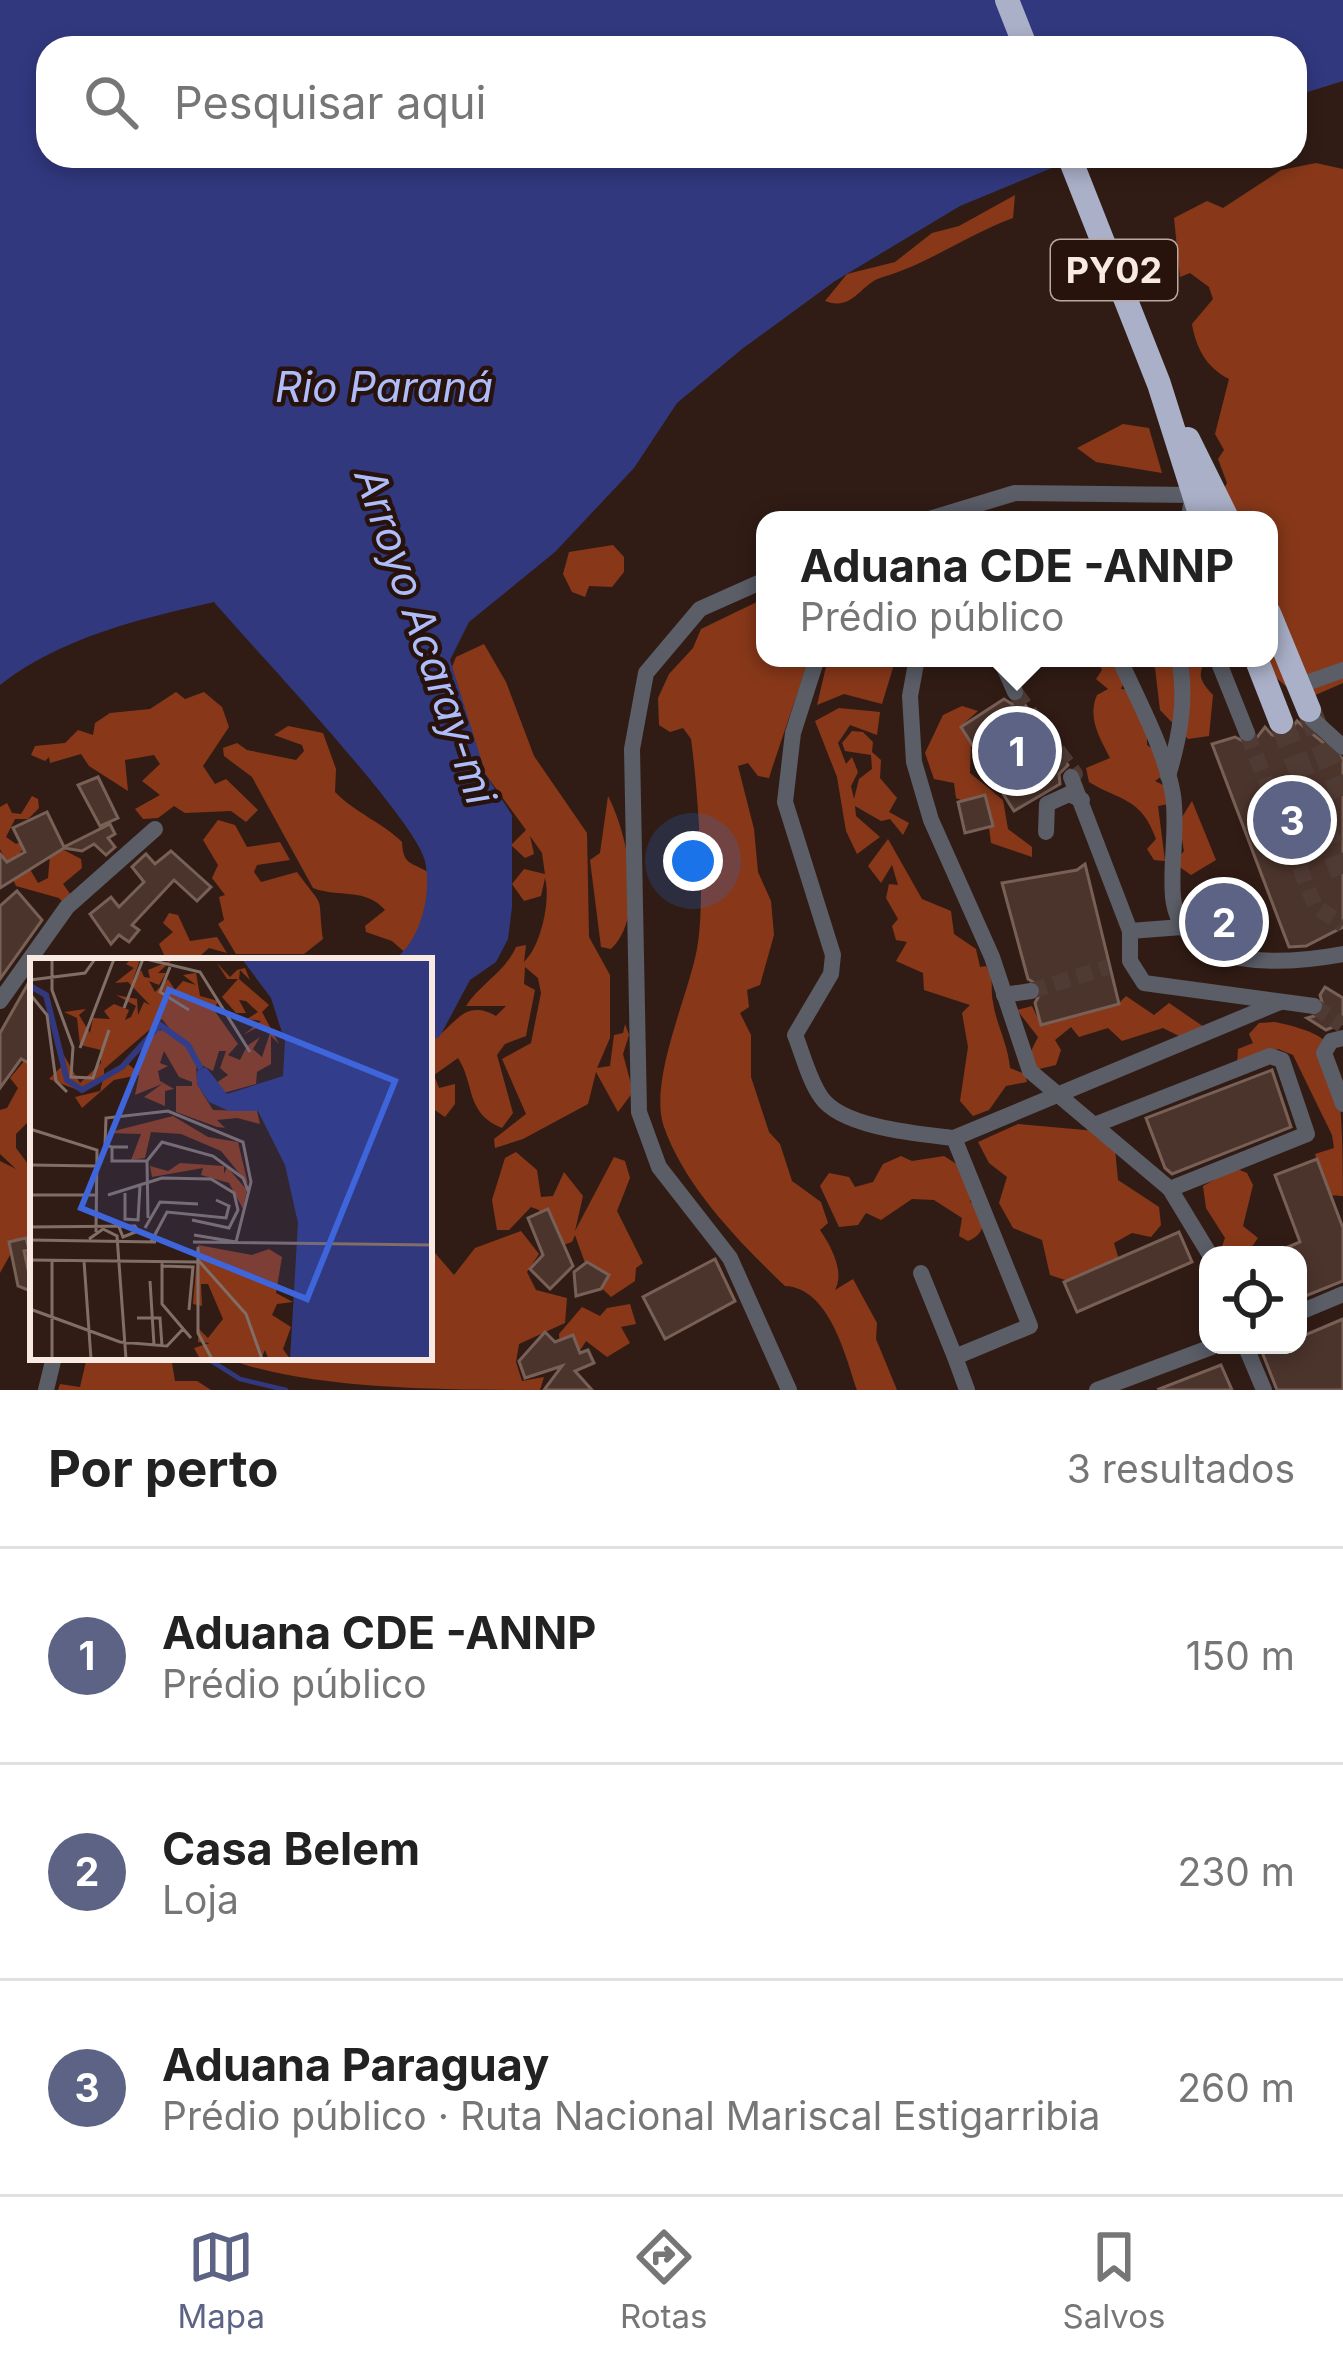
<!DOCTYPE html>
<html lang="pt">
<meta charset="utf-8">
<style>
body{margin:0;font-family:Inter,sans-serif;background:#f6f6f6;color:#222}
.controls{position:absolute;right:36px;bottom:36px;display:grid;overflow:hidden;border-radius:24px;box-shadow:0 6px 18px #0003}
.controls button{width:108px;height:108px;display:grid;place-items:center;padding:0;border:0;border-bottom:3px solid #e0e0e0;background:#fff;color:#222;font:60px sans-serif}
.you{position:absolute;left:693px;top:861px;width:42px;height:42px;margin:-30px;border:9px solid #fff;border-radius:50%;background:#1a73e8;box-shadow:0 0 0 18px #1a73e833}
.badge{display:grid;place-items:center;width:78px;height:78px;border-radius:50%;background:#5c6385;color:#fff;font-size:39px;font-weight:700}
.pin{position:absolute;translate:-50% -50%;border:6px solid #fff;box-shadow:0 3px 12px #0006}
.popup{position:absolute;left:756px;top:511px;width:522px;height:156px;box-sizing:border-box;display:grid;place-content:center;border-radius:24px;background:#fff;filter:drop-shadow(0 3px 9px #0005);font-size:39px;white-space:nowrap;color:#767676}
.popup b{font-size:45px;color:#222}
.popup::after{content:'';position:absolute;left:50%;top:100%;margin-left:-24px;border:24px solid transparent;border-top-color:#fff}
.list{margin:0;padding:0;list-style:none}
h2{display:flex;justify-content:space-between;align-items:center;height:156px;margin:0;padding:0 48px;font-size:51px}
h2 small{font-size:39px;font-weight:400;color:#767676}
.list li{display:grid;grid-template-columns:78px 1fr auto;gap:36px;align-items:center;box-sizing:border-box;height:216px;padding:0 48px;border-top:3px solid #e0e0e0}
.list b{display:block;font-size:45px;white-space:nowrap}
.list p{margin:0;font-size:39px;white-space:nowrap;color:#767676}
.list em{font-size:39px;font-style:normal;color:#767676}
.icon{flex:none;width:66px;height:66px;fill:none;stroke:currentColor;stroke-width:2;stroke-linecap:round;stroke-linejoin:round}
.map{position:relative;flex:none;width:1343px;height:1390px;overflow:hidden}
.search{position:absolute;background:#fff;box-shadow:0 6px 18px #0003;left:36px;right:36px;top:36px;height:132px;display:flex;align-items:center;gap:30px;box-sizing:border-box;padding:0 42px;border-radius:36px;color:#767676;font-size:45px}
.sheet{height:804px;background:#fff}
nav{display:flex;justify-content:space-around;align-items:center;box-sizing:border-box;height:168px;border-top:3px solid #e0e0e0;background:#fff;font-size:33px;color:#767676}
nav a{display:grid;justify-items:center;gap:6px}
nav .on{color:#5c6385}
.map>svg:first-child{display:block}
</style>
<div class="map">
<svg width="1343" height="1390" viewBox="0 0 1343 1390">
<rect width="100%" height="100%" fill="#311c15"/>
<!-- forest -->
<g fill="#883819">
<path d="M1316 163 1343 169V683L1311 697 1288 688 1269 672V520H1215L1212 513 1227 483 1218 459 1224 450 1215 434 1229 379C1206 367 1196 348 1192 324L1213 299 1209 287 1190 273 1180 277 1174 218 1207 201 1223 208 1281 170Z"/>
<path d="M1015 195 1013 218C967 235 930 263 883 277 860 283 854 312 825 301L847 274 895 262 932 233 959 226Z"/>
<path d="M1123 424 1149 428 1162 473 1096 462 1077 448Z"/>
<path d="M613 545 624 557V572L612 587 589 586 585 597 572 592 563 574 569 552Z"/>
<path d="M765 598V658H809C796 699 781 740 769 778L758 776 748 763 738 766 754 829 758 872 771 901 774 935 760 985 747 990 749 1007 740 1013 751 1035V1077L769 1132 780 1144 792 1181 821 1202 828 1223 820 1230C831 1246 845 1272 835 1290L853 1279 877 1323 876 1339 897 1390H857C845 1354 829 1288 785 1286 740 1243 685 1187 664 1127 648 1082 688 997 697 949 706 900 698 790 691 739L683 728 670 732 659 725 658 698 669 674 693 648 701 629Z"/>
<path d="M484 644 506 682 534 756 587 833 589 937 610 975V1038L597 1068 610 1066 614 1035 623 1033 625 1024 629 1035 623 1054 633 1092 618 1112 596 1072 588 1104 523 1139 495 1148 494 1139 526 1114 502 1059 531 1043 541 993 538 978 525 967 524 984 535 990 526 1036 505 1044 497 1055 513 1113 502 1128C465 1113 475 1084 458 1058L434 1075 439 1088 455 1084V1104L445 1117 429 1106V1042C454 1029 462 997 496 1016L506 1006H466C481 983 505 972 516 947L526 945 524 962C541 946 551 900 545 878L541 896 524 901 512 884 524 869 545 874 542 853 530 836 534 854 525 858 511 845 526 830 484 772 452 667 456 657Z"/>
<path d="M828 658H896L882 704 844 694 817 705Z"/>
<path d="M1097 658H1114L1127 676 1121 689 1130 690 1147 724V745L1154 750 1162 776 1155 781 1169 788 1174 803 1158 806 1165 861 1154 860 1147 849 1156 839C1141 797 1120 801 1089 782L1086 768 1110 758C1100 738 1087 718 1097 695L1108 689 1096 679 1102 670Z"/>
<path d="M1141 658H1208C1196 674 1200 681 1213 695L1209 736 1188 739 1160 710 1155 668Z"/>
<path d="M176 692 185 699 204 692 222 707 229 727 203 766 215 784 226 779 258 810 246 822 231 811 185 813 174 806 158 818 143 819 135 809 160 795 142 781 160 764 154 755 125 760 128 791 89 766 81 754 50 763 49 757 45 761 31 755 35 746 65 743 78 730 93 735 95 723 110 713 150 709Z"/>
<path d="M962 706 978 711 961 726 971 743 970 773 1003 800 1008 829 1032 847V857L991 843 985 796 968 803 956 798 954 783 934 779 925 753 943 715Z"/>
<path d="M839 708 880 712 877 735 850 725 838 743 846 764 852 757 858 772 851 786 854 799 859 779 872 769 871 755 845 751 842 743 852 731 863 732 873 742 872 752 881 760 880 778 897 798 889 812 909 823 903 835 890 819 881 821 855 806 856 816 880 837 857 854 846 831 837 777 815 721Z"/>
<path d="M288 726 323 733 336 769 335 792C355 813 382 822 402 842 403 865 411 862 428 872L444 899 409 956 392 941 366 932 365 926 385 910C365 887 338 898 313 888L252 777 224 756 223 748 237 743 247 750 296 760 304 751 302 745 274 735Z"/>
<path d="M32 796 38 799 39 808 28 819H15L6 837 16 844 29 838 33 844 20 852 38 883 48 878 50 855 64 850 81 859 82 868 63 884 71 895 67 907 59 898 16 886 0 849V807L7 803 12 813 21 814Z"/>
<path d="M608 796C628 835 646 917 611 949L601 947 590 860 600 853Z"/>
<path d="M1192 801 1216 860 1191 875 1174 863 1184 851 1179 822Z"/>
<path d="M218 820 235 825 247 847 280 842 290 860 257 865 254 872 261 882 297 872C327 913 317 890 323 939L304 954H236L218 924 224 920 219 897 225 895 212 878 218 865 203 840Z"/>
<path d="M888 839 922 899 951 911 954 934 976 949 980 967 986 966C995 982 990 986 993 1002 996 1024 1008 1044 1010 1068L1025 1074 1027 1082 1006 1086 989 1110 973 1116 960 1101 968 1047 962 1013 970 1005 924 990 923 973 896 961 907 942 896 940 892 926 898 919 886 898 889 884 898 885 892 865 881 883 868 866Z"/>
<path d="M169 913 178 915 190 941 217 937 227 953 209 948 200 956 204 961H167L159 944 173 932 163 923Z"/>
<path d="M1126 996 1154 1015 1169 1003 1204 1027 1189 1041 1163 1028 1122 1041 1108 1028 1079 1037 1071 1027 1055 1040 1061 1050 1056 1065 1035 1070 1029 1055 1038 1037 1017 1010 1032 1006 1041 1025 1118 1004Z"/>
<path d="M1274 1022C1290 1025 1316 1031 1327 1043 1343 1071 1343 1159 1343 1196L1327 1195 1315 1154 1334 1148 1332 1135 1293 1055 1278 1049 1237 1064 1238 1049 1253 1043 1249 1034 1259 1023Z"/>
<path d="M27 1029 33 1032V1117L16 1134V1148L28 1164 33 1162V1268L22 1264 15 1246 0 1273V1161L16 1169 0 1154V1110L7 1108 18 1088 10 1078 25 1060Z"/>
<path d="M1018 1124 1096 1131 1115 1149 1118 1180 1159 1207 1161 1225 1151 1237 1132 1233 1114 1243 1120 1263 1077 1284 1050 1275 1042 1240 1013 1228 999 1203 1007 1177 989 1163 978 1142Z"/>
<path d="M516 1152 537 1170 541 1197 553 1196 564 1172 583 1196 575 1231 614 1157 625 1161 630 1178 617 1211 643 1263 636 1268 635 1281 611 1297 590 1277 575 1235 572 1242 557 1247 539 1210 531 1207 509 1230H497L492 1200 505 1158Z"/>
<path d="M901 1156 912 1161 944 1156 978 1178 970 1202 983 1207C984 1223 985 1234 968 1241L959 1236 962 1218 934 1200 912 1199 881 1220 866 1213 858 1225 839 1227 820 1186 829 1173 849 1177 855 1187 873 1182 883 1164Z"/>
<path d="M1235 1168 1247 1173 1253 1185 1243 1226 1258 1238 1246 1255H1219L1225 1238 1206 1208 1203 1186Z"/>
<path d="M521 1231 539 1254 527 1272 536 1290 567 1298 565 1323 519 1344 516 1362 522 1381 544 1377 540 1390C445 1390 304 1390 223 1357H429V1246L454 1275 475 1248Z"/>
<path d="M630 1304 636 1324 621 1327 630 1343 607 1357 586 1341 581 1349 560 1348 559 1334 582 1307 600 1316 607 1308Z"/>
<path d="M87 1357H171L175 1381H197L211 1390H58L60 1384 80 1387Z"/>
</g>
<!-- water -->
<path fill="#31387e" d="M0 0H1343V81L1295 96V48H48V156H1081L960 206 835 281 742 349 677 403 634 468 555 552 469 622 450 660 486 775 512 815V907L508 939 496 962 470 980 440 1036 429 1042V961H392C421 942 432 894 425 861 415 818 252 647 214 602 140 619 61 637 0 685Z"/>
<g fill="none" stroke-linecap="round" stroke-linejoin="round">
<!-- stream -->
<path stroke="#31387e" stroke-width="4.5" d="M205 1357 240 1379 286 1390"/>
</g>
<!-- building -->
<g fill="#4b342c" stroke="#796057" stroke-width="3">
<path d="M1004 699 1012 704 1023 702 1068 765 1059 774 1060 784 1014 811 961 727Z"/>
<path d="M1297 721 1343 759V927L1306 946 1289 947 1212 744 1235 737 1251 745 1265 727 1272 735 1286 738Z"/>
<path d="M98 777 118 818 100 826 78 785Z"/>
<path d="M985 795 993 826 965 833 958 802Z"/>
<path d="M47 812 64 847 110 824 115 834 108 838 115 847 106 855 94 844 82 851 64 848 0 888V854L7 862 25 852 13 828Z"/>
<path d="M171 851 211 887 197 901 174 880 132 925 139 930 129 942 119 935 111 944 90 914 111 897 119 907 144 882 132 867 146 854 155 864Z"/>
<path d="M1085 864 1119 1004 1041 1025 1035 1003 1043 988 1028 979 1002 883 1077 870Z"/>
<path d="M17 891 42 920 0 979V906Z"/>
<path d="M29 982 33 1065 21 1059 0 1088V1033Z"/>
<path d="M1325 987 1343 998V1023L1326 1030 1307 1018 1325 1013 1320 995Z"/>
<path d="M1272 1070 1291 1127 1172 1174 1165 1168 1146 1118Z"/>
<path d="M1317 1159 1343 1228V1281L1298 1299V1255H1269L1300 1242 1275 1175Z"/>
<path d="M548 1209 573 1266 550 1289 530 1269 543 1255 528 1218Z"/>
<path d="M1179 1232 1192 1262 1077 1312 1064 1282Z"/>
<path d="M26 1238 29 1250 24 1251 33 1292 18 1286 9 1242Z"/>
<path d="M715 1259 735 1301 665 1339 643 1297Z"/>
<path d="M587 1262 609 1275 601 1289 576 1296 574 1272Z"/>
<path d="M1343 1319V1390H1277L1262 1352 1298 1345V1338Z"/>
<path d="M545 1332 555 1342 573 1335 580 1353 588 1350 594 1363 575 1371 592 1390H544L562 1366 525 1378 519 1361Z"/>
<path d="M1221 1365 1232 1390H1160L1159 1389Z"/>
</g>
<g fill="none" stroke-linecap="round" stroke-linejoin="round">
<!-- minor-tunnel -->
<g stroke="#4f3b34" stroke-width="16" stroke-dasharray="16 8" stroke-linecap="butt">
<path d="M1015 692 1075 774 1071 777"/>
<path d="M1247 733 1315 906 1343 925"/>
<path d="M1031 991 1108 967"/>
<path d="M1314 1006 1342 1025"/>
</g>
<!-- highway-tunnel -->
<g stroke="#4f3b34" stroke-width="24" stroke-dasharray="24 12" stroke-linecap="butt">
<path d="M1309 710 1343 796"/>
<path d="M1281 722 1343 874"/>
</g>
<!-- minor -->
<g stroke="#5b5d67" stroke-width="16">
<path d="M926 520 1015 493 1193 495 1188 520"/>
<path d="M765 580 700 609 646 673 632 749 639 1112 659 1167 730 1258 789 1390"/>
<path d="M817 658 793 733 785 802 833 955 831 974 795 1035C803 1055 809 1080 821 1097 842 1128 920 1134 954 1138L1030 1326 955 1357 921 1273"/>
<path d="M917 658 910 696 914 762 931 820 992 957 1030 1071 1170 1189 1210 1255"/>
<path d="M1000 658 1015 692"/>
<path d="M1119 658C1138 701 1165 749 1173 795 1178 828 1170 863 1173 897 1181 974 1288 964 1343 954"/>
<path d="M1217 658 1247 733"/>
<path d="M1298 686 1343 670"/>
<path d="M1312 719 1343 747"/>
<path d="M1168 776C1180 736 1187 699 1179 658"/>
<path d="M1071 777 1130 931V961L1144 983 1314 1006"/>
<path d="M1046 832 1047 804 1069 794 1082 800"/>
<path d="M1130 931 1182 927"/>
<path d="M1004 995 1031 991"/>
<path d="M0 1001 67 907 155 829"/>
<path d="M1343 1038 1331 1041 1324 1053 1343 1104"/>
<path d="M1097 1124 1270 1056 1282 1060 1307 1134 1170 1189"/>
<path d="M954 1138 1280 1002"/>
<path d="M1298 1313 1343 1294"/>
<path d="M1245 1345 1264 1390"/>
<path d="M955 1357 967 1390"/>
<path d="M46 1390 54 1357"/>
<path d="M1097 1390 1217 1345"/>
</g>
<!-- highway -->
<g stroke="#aab0c8" stroke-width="24">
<path d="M1007 0 1026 48"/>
<path d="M1069 156 1159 384 1202 520"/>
<path d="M1188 439 1228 520"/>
<path d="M1269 613 1309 710"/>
<path d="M1256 658 1281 722"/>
</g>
</g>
<g text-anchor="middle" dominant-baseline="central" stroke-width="9" stroke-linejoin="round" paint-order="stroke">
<!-- shield labels -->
<rect fill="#27130c" stroke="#b9a9a2" stroke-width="3" x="1051" y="240" width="126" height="60" rx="9"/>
<g font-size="36" font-weight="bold" fill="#f8e9e3">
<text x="1114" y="270">PY02</text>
</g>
<!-- water labels -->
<g font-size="42" font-style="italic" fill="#afbcfa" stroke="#27130c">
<text x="384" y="386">Rio Paraná</text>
<text transform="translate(426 636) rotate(71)">Arroyo Acaray-mi</text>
</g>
</g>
<!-- overview -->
<g transform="translate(30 958)">
<rect width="402" height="402" fill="#311c15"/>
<path d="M101 1H110L103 22 111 12 114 19 120 20 118 12 142 2 128 15H136L129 27 119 23 125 34 138 21 145 32 153 23 166 27 153 17 166 15 170 38 188 43 184 52 208 86 198 97 210 102 217 88 230 79 223 91 232 99 240 75 228 69 213 77 231 63 217 61 228 54 216 43 209 42 216 55H206L192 39 208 21H197L187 5 200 19 207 12 215 10 220 22 210 12 209 21 239 47 232 54 249 86 241 78V106L227 114 226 126 190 136 183 127 198 117 190 110 196 93H189L183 113 166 104 167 126 183 152 227 153 230 166 207 160 187 162 195 170 187 169 146 154V128H162V124L149 119 134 93 130 105 138 108 128 113 130 123 144 131 135 133V148L114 139 132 126 105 137 109 117 84 122 52 150 45 139 70 133 73 122 53 134 19 121 33 107 32 94 50 125 71 105V92L50 87 47 60 34 54 56 51 49 57 60 75 63 60 80 61 74 53 84 46 99 52 95 62 101 59 106 48 86 37 107 41 108 57 114 44 120 47 98 24 85 25 104 10 96 6ZM132 61 140 71 126 73 104 111 98 106 74 122V111ZM143 158 178 179 208 184 218 226 191 193 151 176 121 174 115 200 101 202 111 176 76 175ZM150 205 194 208V216L197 209 217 232 213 251 199 225 171 217 173 210 122 219 120 208 138 213ZM168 287 222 297 239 291 252 299 246 335 263 344 247 346 242 357 261 369 253 391 260 401 238 400 235 392 231 401 169 399 164 390 180 385 168 384 169 371 178 380 193 361 178 326H171L172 348 163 346Z" fill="#883819" fill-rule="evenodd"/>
<path d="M212 1H402V401H260L268 265 255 207 228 153H199L179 144 167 126V113L176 109 197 136 253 118 255 84 241 40Z" fill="#31387e"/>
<path fill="none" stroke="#31387e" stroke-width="6" d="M0 28 16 37 37 122 52 132 92 109 130 67 158 87 171 111"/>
<path fill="none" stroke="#816e67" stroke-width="3" d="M22 1V32L43 89 41 119 63 120 79 72M116 1 170 14 220 94M140 9 130 34 159 52M0 22 55 15 65 1M0 36 17 57 26 123 37 134M94 50 113 1M50 90 84 1M0 171 67 192 66 274M82 189 75 187 76 160 138 153 213 184 221 224 206 284 164 277M98 189H82V203H117L132 184 183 198 213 220 219 235M117 203 118 260M0 207 67 208M95 235V261L108 262 110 228M0 237H68M78 237 132 220 181 221 204 235 208 252 199 270 162 262M0 269 105 268 108 273 93 279 89 269M115 270 130 244 168 246M59 281 73 271 87 278 96 401M0 282 126 284M121 284 137 254 196 260 199 248 186 242M163 284 402 287M168 289V375L182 401M0 302 168 304M168 302 216 356 232 401M54 303 61 401M132 304V346L161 380M132 308 163 309 159 352M120 323 124 387M0 351 90 384 137 388 153 371M107 360H130L132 388M22 401V303"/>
<path fill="#3e65da" fill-opacity="0.15" stroke="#3e65da" stroke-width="6" d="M139 32 365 123 277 341 51 250Z"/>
<rect width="402" height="402" fill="none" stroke="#f8e9e3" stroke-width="6"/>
</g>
</svg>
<div class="controls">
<button><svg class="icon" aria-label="locate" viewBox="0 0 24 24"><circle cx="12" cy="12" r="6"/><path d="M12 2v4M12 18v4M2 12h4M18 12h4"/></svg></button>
</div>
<div class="you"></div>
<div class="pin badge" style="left:1017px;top:751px">1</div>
<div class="popup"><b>Aduana CDE -ANNP</b>Prédio público</div>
<div class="pin badge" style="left:1224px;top:922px">2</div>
<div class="pin badge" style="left:1292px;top:820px">3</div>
<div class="search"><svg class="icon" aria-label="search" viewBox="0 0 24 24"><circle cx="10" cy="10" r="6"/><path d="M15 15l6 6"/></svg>Pesquisar aqui</div>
</div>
<section class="sheet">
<h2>Por perto<small>3 resultados</small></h2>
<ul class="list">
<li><span class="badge">1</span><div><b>Aduana CDE -ANNP</b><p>Prédio público</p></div><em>150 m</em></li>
<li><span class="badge">2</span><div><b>Casa Belem</b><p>Loja</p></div><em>230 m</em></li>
<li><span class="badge">3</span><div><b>Aduana Paraguay</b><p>Prédio público · Ruta Nacional Mariscal Estigarribia</p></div><em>260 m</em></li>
</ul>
</section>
<nav>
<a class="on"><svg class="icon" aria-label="map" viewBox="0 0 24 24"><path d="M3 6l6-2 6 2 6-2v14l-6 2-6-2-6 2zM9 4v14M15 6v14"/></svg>Mapa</a>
<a><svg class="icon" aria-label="directions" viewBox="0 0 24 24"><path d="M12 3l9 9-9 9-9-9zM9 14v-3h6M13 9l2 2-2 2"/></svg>Rotas</a>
<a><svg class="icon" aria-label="saved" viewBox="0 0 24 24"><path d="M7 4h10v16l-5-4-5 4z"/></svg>Salvos</a>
</nav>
